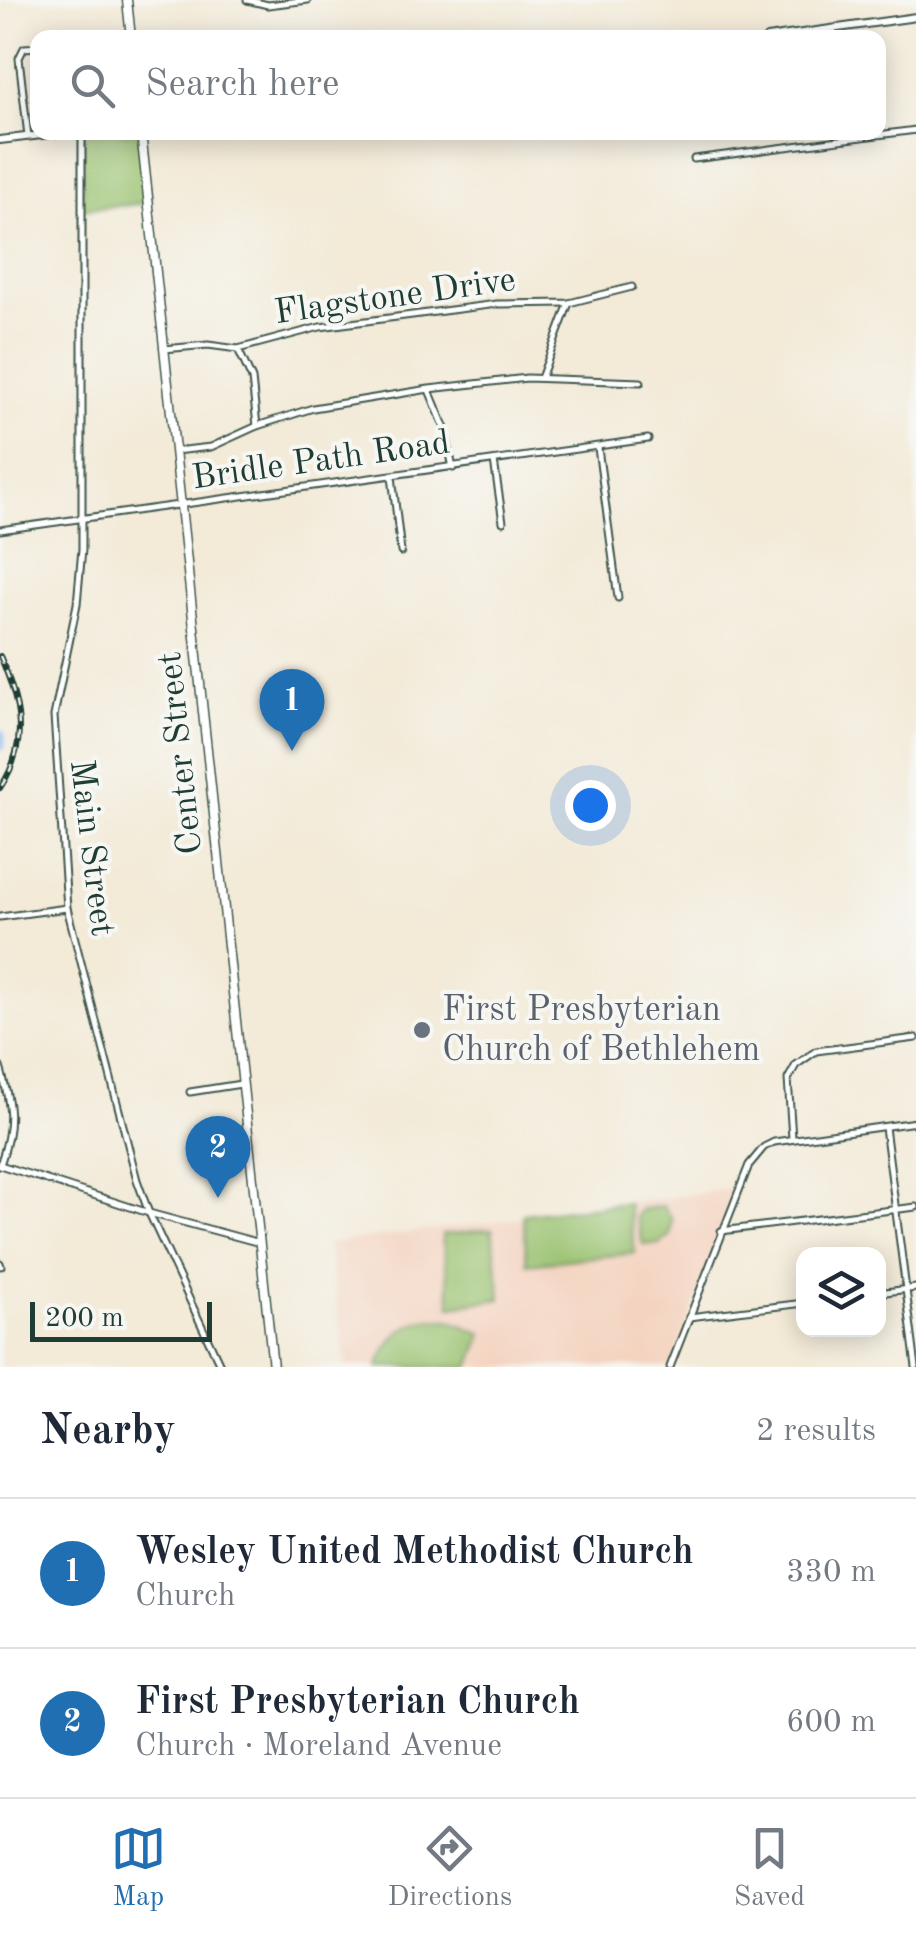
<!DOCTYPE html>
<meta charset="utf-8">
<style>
body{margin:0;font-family:"Old Standard TT",serif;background:#f6f6f7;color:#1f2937}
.controls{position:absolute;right:30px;bottom:30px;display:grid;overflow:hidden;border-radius:20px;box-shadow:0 5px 25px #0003}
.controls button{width:90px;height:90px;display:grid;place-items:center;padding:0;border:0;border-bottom:2px solid #e0e1e3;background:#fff;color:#1f2937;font:50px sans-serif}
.scale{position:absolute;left:30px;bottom:25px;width:182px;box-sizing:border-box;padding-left:10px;border:5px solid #1f3d34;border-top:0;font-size:28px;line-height:35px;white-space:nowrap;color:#1f3d34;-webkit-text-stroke:8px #f6f6f2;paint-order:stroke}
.you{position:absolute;left:590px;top:805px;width:35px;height:35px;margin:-25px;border:8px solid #fff;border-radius:50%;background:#1a73e8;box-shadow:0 0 0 15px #1a73e833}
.badge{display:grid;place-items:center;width:65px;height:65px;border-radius:50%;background:#1f6fb2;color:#fff;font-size:32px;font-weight:700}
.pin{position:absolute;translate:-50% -82px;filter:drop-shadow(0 2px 5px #0008)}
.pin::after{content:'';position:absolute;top:52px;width:35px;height:30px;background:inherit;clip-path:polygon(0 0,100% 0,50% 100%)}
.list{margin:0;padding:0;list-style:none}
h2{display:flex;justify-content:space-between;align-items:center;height:130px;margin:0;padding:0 40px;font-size:42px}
h2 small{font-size:32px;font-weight:400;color:#747a83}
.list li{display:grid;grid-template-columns:65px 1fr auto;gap:30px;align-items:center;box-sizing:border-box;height:150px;padding:0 40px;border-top:2px solid #e0e1e3}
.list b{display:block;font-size:38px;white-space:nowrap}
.list p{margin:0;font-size:32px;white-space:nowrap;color:#747a83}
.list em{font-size:32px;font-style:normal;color:#747a83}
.icon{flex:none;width:55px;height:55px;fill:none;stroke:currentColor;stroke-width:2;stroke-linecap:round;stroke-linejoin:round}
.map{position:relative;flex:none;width:916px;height:1367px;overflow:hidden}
.search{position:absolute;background:#fff;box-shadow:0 5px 25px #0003;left:30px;right:30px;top:30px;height:110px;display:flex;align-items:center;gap:25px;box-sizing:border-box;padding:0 35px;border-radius:20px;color:#747a83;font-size:38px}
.sheet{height:430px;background:#fff}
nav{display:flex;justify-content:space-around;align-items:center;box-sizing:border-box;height:140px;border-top:2px solid #e0e1e3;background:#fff;font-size:28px;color:#747a83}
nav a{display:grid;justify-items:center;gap:5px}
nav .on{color:#1f6fb2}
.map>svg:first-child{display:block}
</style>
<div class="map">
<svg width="916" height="1367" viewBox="0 0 916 1367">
<rect width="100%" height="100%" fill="#f6f6f2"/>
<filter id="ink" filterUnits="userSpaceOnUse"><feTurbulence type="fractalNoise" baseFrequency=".01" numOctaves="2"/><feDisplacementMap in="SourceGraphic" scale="20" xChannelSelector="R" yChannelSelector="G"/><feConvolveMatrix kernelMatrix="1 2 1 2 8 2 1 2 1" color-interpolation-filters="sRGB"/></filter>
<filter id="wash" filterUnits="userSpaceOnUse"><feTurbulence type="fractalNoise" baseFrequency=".0048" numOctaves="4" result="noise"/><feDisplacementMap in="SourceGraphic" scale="40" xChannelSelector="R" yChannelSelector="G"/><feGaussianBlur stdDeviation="2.25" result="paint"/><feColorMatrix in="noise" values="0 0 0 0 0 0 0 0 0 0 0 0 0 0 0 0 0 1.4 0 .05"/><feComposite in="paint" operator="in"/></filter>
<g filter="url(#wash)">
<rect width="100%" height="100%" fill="#f3ead7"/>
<!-- built -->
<path fill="#f4d3bf" d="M738 1188 671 1367H347L327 1244Z"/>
<!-- green -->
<g fill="#98c16d" stroke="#5c7f50" stroke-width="2.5">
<path d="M82 133H141L150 203 82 209Z"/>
<path d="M628 1203 635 1253 527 1264 523 1214Z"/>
<path d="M663 1206 672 1219 670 1235 659 1244H643L636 1217 640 1210Z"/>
<path d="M492 1229 501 1299 451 1306 442 1235Z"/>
<path d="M433 1319 449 1320 483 1334 470 1367H378C389 1339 402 1322 433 1319Z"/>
</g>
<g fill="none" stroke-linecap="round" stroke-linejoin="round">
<!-- river -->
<path stroke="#85b7f1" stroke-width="11" d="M0 735V745"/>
</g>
</g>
<g filter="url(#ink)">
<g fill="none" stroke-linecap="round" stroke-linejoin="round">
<defs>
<g id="street">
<path d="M247 0 268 5 308 0"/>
<path d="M82 132V549L77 604 54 716 67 908 137 1180 149 1213 221 1367"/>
<path d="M28 136 19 58 24 48 38 47"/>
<path d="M694 159 916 130"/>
<path d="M164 349 208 345 238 349 320 327 497 304 569 303 632 287"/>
<path d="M238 349 252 379 257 426"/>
<path d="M541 378 569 303"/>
<path d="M429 390 444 426 453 468"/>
<path d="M598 448 618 598"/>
<path d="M175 451 211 447 257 426 313 408 429 389 527 378 641 382"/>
<path d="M494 461 503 522"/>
<path d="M392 476 401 552"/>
<path d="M0 530 648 439"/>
<path d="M0 917 67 908"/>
<path d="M0 1067C12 1107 14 1125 0 1165"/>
<path d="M190 1092 241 1084"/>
<path d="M885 1127 916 1367"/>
<path d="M792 1138 788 1079 796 1065 816 1051 916 1038"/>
<path d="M0 1165 149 1213 260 1243"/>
<path d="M721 1231 916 1207"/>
<path d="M0 1263 1 1266"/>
<path d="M878 1293 916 1288"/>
<path d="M689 1317 804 1303"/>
<path d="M670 1367 749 1165 764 1147 774 1142 916 1122"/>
</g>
<g id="secondary">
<path d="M767 38 916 17"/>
<path d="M0 140 67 132"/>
</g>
<g id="primary">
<path d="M127 0 131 38"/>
<path d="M141 132 273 1367"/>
</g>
</defs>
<!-- street casing -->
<use href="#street" stroke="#3f574c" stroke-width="9"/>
<!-- secondary casing -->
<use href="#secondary" stroke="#3f574c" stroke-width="10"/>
<!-- primary casing -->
<use href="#primary" stroke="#3f574c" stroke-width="11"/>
<!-- street -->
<use href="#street" stroke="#fff" stroke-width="5"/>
<!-- secondary -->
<use href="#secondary" stroke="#fff" stroke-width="6"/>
<!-- primary -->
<use href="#primary" stroke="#fff" stroke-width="8"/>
<defs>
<path id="rail" d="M0 656C20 702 30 744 0 788"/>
</defs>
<!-- rail casing -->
<use href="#rail" stroke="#1f3d34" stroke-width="6"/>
<!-- rail -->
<use href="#rail" stroke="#f6f6f2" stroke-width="2.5" stroke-dasharray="8" stroke-linecap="butt"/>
</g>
</g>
<!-- markers -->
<circle fill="#6b7280" stroke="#f6f6f2" stroke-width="4" cx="422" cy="1030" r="10"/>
<g text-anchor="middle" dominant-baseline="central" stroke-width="8" stroke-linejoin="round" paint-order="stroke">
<!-- street labels -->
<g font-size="35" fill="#1f3d34" stroke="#f6f6f2">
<text transform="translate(395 297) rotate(-8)">Flagstone Drive</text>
<text transform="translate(321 461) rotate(-8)">Bridle Path Road</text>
<text transform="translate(181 753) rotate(-96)">Center Street</text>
<text transform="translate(91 848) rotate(83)">Main Street</text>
</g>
<!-- worship labels -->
<g font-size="35" fill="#5b616d" stroke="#f6f6f2" text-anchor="start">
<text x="442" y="1010">First Presbyterian<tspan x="442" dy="40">Church of Bethlehem</tspan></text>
</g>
</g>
</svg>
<div class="controls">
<button><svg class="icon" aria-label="layers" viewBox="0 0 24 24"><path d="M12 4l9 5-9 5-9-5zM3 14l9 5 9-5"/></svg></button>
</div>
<div class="scale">200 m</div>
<div class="you"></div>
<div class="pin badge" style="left:292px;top:751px">1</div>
<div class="pin badge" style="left:218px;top:1198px">2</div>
<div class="search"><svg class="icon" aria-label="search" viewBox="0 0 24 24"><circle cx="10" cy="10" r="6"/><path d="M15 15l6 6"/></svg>Search here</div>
</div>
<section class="sheet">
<h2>Nearby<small>2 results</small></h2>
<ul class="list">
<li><span class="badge">1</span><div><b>Wesley United Methodist Church</b><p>Church</p></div><em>330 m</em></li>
<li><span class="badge">2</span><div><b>First Presbyterian Church</b><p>Church · Moreland Avenue</p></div><em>600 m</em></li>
</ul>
</section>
<nav>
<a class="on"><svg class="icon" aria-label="map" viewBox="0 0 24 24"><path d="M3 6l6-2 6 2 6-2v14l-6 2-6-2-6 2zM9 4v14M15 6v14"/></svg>Map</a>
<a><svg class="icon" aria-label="directions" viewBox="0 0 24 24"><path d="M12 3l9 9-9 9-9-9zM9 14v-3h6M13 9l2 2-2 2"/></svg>Directions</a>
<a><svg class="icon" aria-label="saved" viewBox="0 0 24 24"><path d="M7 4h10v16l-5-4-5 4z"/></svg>Saved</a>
</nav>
